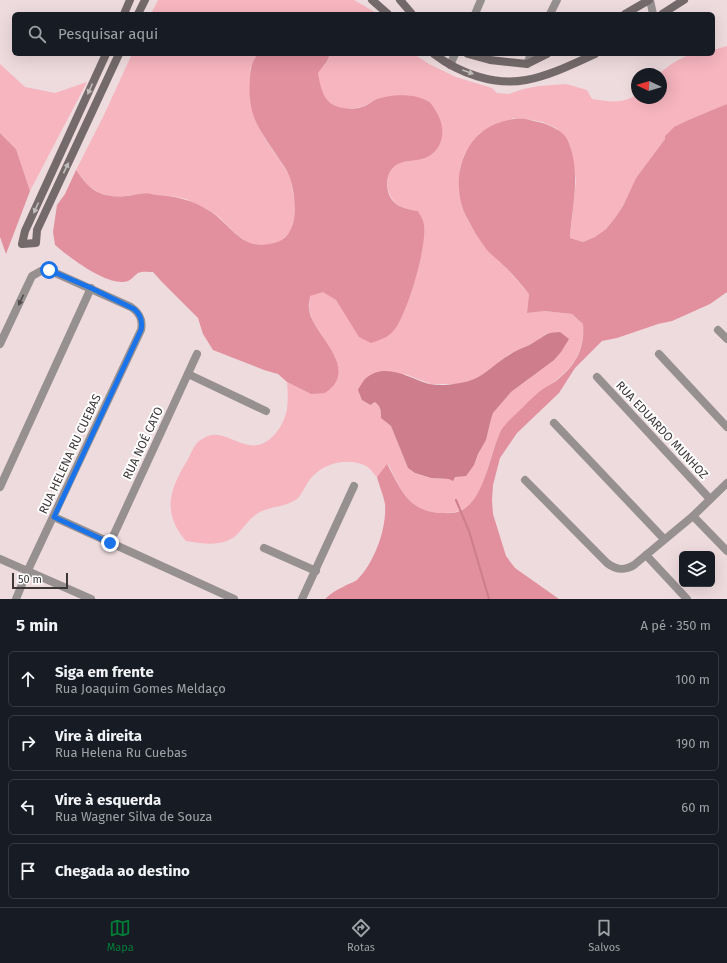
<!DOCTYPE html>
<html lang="pt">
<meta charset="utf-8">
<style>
body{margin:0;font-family:"Fira Sans",sans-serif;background:#20242c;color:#f1f3f6}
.controls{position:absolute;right:12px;bottom:12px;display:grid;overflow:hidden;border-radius:6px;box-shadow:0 4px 16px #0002}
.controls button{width:36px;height:36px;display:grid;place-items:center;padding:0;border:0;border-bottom:1px solid #363941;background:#171b24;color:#f1f3f6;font:20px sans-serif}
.compass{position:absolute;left:631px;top:68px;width:36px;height:36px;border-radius:50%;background:#171b24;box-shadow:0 4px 16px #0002;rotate:274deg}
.scale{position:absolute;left:12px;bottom:10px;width:56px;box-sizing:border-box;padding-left:4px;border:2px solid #3e3738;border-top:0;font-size:11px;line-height:14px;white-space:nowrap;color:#3e3738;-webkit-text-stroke:3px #fff;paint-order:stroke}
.stop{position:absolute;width:12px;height:12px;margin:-9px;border:3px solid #1a73e8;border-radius:50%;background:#fff}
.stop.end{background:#1a73e8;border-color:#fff;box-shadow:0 1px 4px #0008}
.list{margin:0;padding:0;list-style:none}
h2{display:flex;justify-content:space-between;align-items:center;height:52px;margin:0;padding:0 16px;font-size:17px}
h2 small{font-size:13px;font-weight:400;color:#9ea1a6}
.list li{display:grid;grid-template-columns:26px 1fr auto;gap:12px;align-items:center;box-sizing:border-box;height:56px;margin:0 8px 8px;padding:0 8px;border:1px solid #363941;border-radius:6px}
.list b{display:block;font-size:15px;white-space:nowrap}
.list p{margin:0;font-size:13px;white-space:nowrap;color:#9ea1a6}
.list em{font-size:13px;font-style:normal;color:#9ea1a6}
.icon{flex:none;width:22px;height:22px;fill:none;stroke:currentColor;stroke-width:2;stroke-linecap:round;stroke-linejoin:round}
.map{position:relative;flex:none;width:727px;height:599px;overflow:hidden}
.search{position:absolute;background:#171b24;box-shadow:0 4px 16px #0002;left:12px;right:12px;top:12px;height:44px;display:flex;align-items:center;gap:10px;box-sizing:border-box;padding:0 14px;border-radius:6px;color:#9ea1a6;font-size:15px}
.sheet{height:308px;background:#171b24}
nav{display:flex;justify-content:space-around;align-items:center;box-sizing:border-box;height:56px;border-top:1px solid #363941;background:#171b24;font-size:11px;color:#9ea1a6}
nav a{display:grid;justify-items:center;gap:2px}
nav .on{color:#007e37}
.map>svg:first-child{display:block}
</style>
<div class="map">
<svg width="727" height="599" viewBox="0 0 727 599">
<rect width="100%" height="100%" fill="#eedbde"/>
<!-- green -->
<g fill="#f6b5bf" fill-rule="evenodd">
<path d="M158 0H354L378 14H151Z"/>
<path d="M727 46V104C712 113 669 122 665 139L636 178 623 206 615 218 606 229 595 237 583 242 570 238 576 180 571 151 566 138 556 128 543 122 527 119 514 118 480 133 471 144 464 155 460 168V195L463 208 468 221 491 254 502 263 529 294 527 313 545 311 572 314 583 324C586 372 549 380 521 409 511 419 503 428 497 440 483 472 486 516 439 513 407 510 401 489 388 464L377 477C374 474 370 468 366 466 350 458 328 462 315 474 307 480 303 494 297 499 286 507 272 506 260 512 252 516 246 524 240 531 227 548 205 544 186 541 162 513 169 490 187 461 194 448 194 442 208 436 220 431 236 443 249 445 268 449 284 427 287 409 288 400 288 391 287 382L311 394 339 370 335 357 313 322 309 309 310 296 323 291 336 300 344 312 394 329 406 305 422 251 424 224 418 211C409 210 398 208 393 200 385 190 385 172 397 164 401 162 419 159 425 158L375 100C371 102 366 106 361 107 348 110 331 109 324 97 320 89 319 81 318 73L327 61 330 54H414L429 64 456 77 492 88 497 93 509 94 523 89 539 86 566 84 587 90 592 99C607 101 624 105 637 94V98H661V74H659C666 67 684 55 694 54 700 53 707 54 713 54V50ZM547 333 529 379 511 392 493 413 491 419 486 440 478 454 474 465 455 477 443 479 430 478 415 473 408 468 391 426 381 418C381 410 381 407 375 402L369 405 362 400 405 374 431 384H459L472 381 485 374 509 354 536 342Z"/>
<path d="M132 54H258L250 69V100L258 126 265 139 290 176 295 204 294 219 290 232 280 242 266 245 251 244 239 237 219 217 207 209 186 199 172 196 141 194 126 196 113 197 99 193 88 185 76 170 103 117Z"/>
<path d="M0 64 25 87 55 93 87 82 30 191 16 149 0 133Z"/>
</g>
<!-- forest -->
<g fill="#e28f9e">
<path d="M258 54H330L327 61 318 73C321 90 324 106 344 108 349 109 357 109 362 107 367 106 371 102 375 100 390 94 415 93 429 102 433 105 437 113 439 117 446 133 442 151 425 158 416 161 406 160 398 164 385 170 384 191 393 201 399 208 410 210 418 211 420 215 424 221 424 225 427 247 408 311 395 329 389 337 380 340 371 343L359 337 336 300 323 292 310 296C310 300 308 305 309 309 311 332 352 360 334 385 331 388 328 391 325 393L311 394 287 382 278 374 264 370 213 350 203 334 198 318 162 282 153 272C149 272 142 271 138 273 135 275 132 279 128 281 109 288 69 257 55 245L53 232 57 205 65 194 76 170C80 175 83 180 87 184 97 195 112 198 126 196 131 196 136 194 141 194 146 193 152 194 156 195 175 196 192 200 208 210 233 225 240 252 274 243 286 241 292 230 294 219 296 206 294 190 290 178 288 171 283 165 279 159 260 130 247 117 250 79 250 70 252 61 258 54Z"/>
<path d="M727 104V292L710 304 672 321 658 324 617 338 602 341 575 368 559 393 517 433 500 458 493 485 492 500 493 514 506 556 515 568 559 599H325C330 594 336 590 343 587 347 584 353 583 357 580 374 563 387 529 385 504 384 497 379 485 377 477L387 464C401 489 407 510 439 513 446 513 454 514 460 511 486 500 489 452 502 429 507 422 516 414 523 407 529 401 536 394 543 389 547 386 552 384 556 381 576 365 585 349 583 324L572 314 545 311 527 313 529 294C521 284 513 274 503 265 500 261 495 258 492 255 483 247 467 220 463 209 451 174 465 133 501 122 513 119 518 117 530 120 537 122 542 122 548 125 555 128 563 132 567 139 582 171 572 205 570 238L583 242 595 237 606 229 615 218 623 206 636 178 665 139V136L674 127 686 121Z"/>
<path d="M0 133 16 149 30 191 6 254 0 237Z"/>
</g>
<!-- water -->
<path fill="#cd7d8c" d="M560 332 569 339 561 352 554 360 511 392 493 413 491 419 486 440 478 454 474 465 466 476 455 477 453 481 449 479 431 478 415 473 408 468 391 426 381 418C381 410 381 407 375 402L370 405 362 400 358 390C360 386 363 381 366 378 387 362 408 378 429 384 439 386 450 385 460 383 482 380 491 366 509 355 517 349 528 347 536 341 548 334 545 333 560 332Z"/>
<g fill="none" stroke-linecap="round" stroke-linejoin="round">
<!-- stream -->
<path stroke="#cd7d8c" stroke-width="2" d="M456 500 469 531 489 599"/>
<!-- street -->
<g stroke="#979091" stroke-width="8">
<path d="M650 0 653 14"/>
<path d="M475 14 481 0"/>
<path d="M550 14 557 0"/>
<path d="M527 64 531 54"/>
<path d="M450 65 455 54"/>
<path d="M718 330 727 339"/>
<path d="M0 344 32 276 41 271H51L131 307C140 313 143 320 141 330L28 570 16 599"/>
<path d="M659 354 727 427"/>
<path d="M188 374 266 411"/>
<path d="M597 377 710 499"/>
<path d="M554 423 664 539"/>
<path d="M525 480 607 563C616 570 624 571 634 565L693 516 727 483"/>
<path d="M0 487 91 288"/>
<path d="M693 516 727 551"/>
<path d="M54 517 234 599"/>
<path d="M110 543 197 354"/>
<path d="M264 548 316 571"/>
<path d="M646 555 687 599"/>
<path d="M0 559 91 599"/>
<path d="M302 599 354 486"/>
</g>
<!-- secondary -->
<g stroke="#74696b" stroke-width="8">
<path d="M372 0 388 14"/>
<path d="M400 0 412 14"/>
<path d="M124 14 130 0"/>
<path d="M138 14 145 0"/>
<path d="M625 14 649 0"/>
<path d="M662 14 684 0"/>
<path d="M106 54 25 231 22 244 36 243 37 230 119 54"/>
<path d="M434 54C459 73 494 86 526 80 549 76 573 64 595 54"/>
<path d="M468 54 490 60 527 64 547 54"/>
</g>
</g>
<!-- one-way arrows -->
<defs><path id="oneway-solid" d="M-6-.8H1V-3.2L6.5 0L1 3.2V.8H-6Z"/></defs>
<g fill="#c0bcbc">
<use href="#oneway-solid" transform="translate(468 72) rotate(20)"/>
<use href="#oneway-solid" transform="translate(90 89) rotate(114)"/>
<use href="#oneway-solid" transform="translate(66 168) rotate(-65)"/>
<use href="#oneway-solid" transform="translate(36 208) rotate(114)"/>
</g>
<use fill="#544d4e" href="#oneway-solid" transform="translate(21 300) rotate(115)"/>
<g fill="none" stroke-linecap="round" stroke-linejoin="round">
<!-- route -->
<path stroke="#1a73e8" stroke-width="5" d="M49 270 91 288 134 309C140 314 143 321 141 330L54 517 110 543"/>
</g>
<g text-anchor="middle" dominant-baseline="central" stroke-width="4" stroke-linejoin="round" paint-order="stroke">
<!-- street labels -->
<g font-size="12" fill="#3e3738" stroke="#fff">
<text transform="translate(662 430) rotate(47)">RUA EDUARDO MUNHOZ</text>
<text transform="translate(143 443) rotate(-65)">RUA NOÉ CATO</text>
<text transform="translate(70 454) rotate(-65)">RUA HELENA RU CUEBAS</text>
</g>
</g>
</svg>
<div class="controls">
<button><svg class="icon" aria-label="layers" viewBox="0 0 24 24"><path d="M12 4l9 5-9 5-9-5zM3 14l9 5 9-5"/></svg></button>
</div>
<svg class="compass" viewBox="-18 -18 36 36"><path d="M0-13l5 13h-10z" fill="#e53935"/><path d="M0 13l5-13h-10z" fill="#9ea1a6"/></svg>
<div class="scale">50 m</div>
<div class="stop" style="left:49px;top:270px"></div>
<div class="stop end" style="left:110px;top:543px"></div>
<div class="search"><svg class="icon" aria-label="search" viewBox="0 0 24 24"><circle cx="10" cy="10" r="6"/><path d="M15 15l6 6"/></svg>Pesquisar aqui</div>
</div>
<section class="sheet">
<h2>5 min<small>A pé · 350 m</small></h2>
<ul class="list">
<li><svg class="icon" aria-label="ahead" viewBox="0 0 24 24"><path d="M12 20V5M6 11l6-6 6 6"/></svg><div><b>Siga em frente</b><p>Rua Joaquim Gomes Meldaço</p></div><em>100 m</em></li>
<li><svg class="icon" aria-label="right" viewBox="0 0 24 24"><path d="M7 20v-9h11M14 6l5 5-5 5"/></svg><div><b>Vire à direita</b><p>Rua Helena Ru Cuebas</p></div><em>190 m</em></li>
<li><svg class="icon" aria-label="left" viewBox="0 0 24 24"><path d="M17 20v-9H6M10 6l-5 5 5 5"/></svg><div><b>Vire à esquerda</b><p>Rua Wagner Silva de Souza</p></div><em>60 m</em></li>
<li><svg class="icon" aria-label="arrive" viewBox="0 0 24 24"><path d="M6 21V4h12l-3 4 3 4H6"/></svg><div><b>Chegada ao destino</b></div></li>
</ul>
</section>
<nav>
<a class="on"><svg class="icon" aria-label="map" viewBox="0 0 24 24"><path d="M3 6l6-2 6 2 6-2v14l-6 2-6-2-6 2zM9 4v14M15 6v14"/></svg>Mapa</a>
<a><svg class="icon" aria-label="directions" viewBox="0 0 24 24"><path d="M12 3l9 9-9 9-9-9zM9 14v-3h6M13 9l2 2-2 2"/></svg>Rotas</a>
<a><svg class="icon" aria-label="saved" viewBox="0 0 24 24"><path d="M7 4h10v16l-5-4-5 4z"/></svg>Salvos</a>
</nav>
